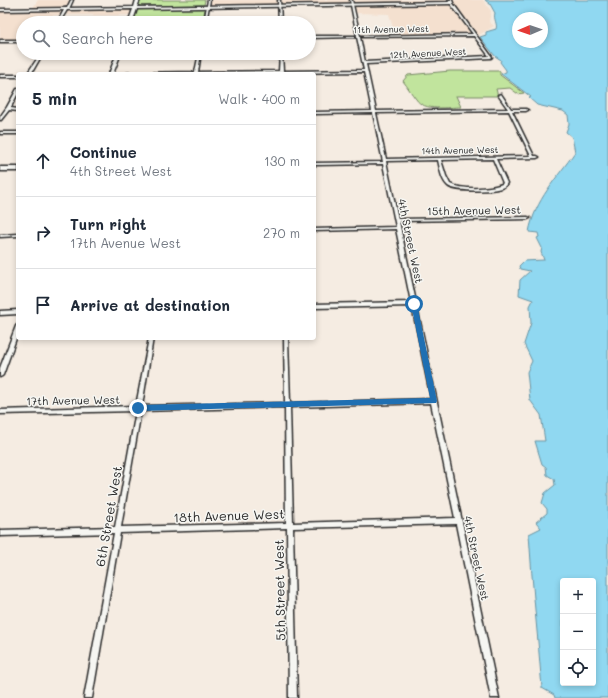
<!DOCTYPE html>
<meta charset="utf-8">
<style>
body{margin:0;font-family:Mali,sans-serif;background:#f6f6f7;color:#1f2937}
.controls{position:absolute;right:12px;bottom:12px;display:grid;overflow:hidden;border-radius:4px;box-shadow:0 2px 6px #0003}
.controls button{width:36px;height:36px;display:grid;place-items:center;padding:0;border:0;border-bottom:1px solid #e0e1e3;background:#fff;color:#1f2937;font:20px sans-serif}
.compass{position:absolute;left:512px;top:12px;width:36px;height:36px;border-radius:50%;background:#fff;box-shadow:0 2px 6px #0003;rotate:268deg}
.stop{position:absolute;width:12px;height:12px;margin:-9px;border:3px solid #1f6fb2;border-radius:50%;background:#fff}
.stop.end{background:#1f6fb2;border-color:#fff;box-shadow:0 1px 4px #0008}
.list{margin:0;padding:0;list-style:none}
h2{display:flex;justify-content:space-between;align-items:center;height:52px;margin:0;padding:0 16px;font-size:17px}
h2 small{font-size:13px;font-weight:400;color:#747a83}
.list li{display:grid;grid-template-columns:26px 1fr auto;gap:12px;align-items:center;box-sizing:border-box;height:72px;padding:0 16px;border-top:1px solid #e0e1e3}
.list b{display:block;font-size:15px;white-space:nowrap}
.list p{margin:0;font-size:13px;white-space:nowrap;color:#747a83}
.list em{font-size:13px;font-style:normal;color:#747a83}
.icon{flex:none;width:22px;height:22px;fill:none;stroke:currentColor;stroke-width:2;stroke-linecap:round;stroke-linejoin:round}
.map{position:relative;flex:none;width:608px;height:698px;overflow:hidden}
.search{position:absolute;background:#fff;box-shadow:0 2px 6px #0003;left:16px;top:16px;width:300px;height:44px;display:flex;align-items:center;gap:10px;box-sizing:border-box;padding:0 14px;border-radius:22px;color:#747a83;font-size:15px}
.panel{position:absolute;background:#fff;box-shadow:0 2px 6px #0003;left:16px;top:72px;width:300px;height:268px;border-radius:4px}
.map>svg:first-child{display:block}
</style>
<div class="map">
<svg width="608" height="698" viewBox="0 0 608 698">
<rect width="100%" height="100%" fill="#f5ece2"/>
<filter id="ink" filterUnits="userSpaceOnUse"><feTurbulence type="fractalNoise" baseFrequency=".025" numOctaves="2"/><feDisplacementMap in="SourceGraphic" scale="8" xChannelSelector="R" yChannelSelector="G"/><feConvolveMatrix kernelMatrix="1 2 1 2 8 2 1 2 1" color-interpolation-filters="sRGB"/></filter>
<g filter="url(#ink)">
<!-- built -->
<g fill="#f4e0cf">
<path d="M38 0H70L66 8 32 9Z"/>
<path d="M211 0H277V5L210 6Z"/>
<path d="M281 0H349L350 4 281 5Z"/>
<path d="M353 0H448V3L354 4Z"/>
<path d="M452 0H483L491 11 489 22 494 26 479 35H476L453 3Z"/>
<path d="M449 4 471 34 395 35 389 14 355 13 354 5Z"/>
<path d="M132 9 130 15H65L68 10Z"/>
<path d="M0 10H63L60 15H37L33 23H23L22 40H0Z"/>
</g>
<!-- green -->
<g fill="#c1e49d" stroke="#768864">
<path d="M140 0H205L204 5 138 6Z"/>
<path d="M136 8H205L203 23H131Z"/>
<path d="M450 71H500V75L524 93 518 94 510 88 496 89 498 96H456L461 107C448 107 424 112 416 99 411 93 408 87 403 81L408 75Z"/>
</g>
<!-- water -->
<path fill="#90d8f1" stroke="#6893a2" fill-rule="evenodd" d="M485 0H608V698H555L554 695 542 688C538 637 532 585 529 534L541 528 536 522 547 513V509L542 503 545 493 555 485 554 479 547 475 546 467 542 464 535 441H545L541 415 530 400 527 372 532 361 524 344 531 323 530 306 533 300 519 295 520 280 530 271 520 269 519 266 524 261 544 260 541 252 542 248 537 238 539 237 538 233 529 232C535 200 557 178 575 152L572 137 566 132 569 124 568 115 563 111 537 105 529 98 531 97 501 74 506 72V70L500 62 501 60 495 56 480 37 486 35V32L496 29C498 24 493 19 495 13L490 4ZM518 18H542V42H518ZM563 581H593V683H563Z"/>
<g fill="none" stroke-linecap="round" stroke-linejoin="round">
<defs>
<g id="minor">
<path d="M71 0H73L69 9 67 10 59 23H57L65 8H67Z"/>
<path d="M208 0H210L206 23H204Z"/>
<path d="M278 0H280L281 23H279Z"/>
<path d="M350 0H352L360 36 473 34 450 3 452 2 492 57 491 58 366 64 376 111 508 109 498 95 501 94 511 109H526L528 110 526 111H512L534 156H537L539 157 537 158 496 159 507 183C506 184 506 185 505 186 499 192 455 192 448 186 441 180 440 168 438 160L386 161 398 219 528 217 530 218 528 219 399 221 499 698H491L456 524 293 528 297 698H289L287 528 120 533 92 698H84L114 533 0 536V530L115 527 136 411 0 414V410L136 406 149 338H153L142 406 285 403 284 338H288L290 403 431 399 412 306 314 308V304L411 302 396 229 314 231V229L396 227 383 164 314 165V163L383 162 373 113 314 114V112L372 111 364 72 283 73V74H279V73L125 74 127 73 195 72 199 53H201L198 72 279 71 280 53H282L283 71 364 70 357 37 309 38V36H357ZM474 36 489 56 365 62 360 37ZM509 111 531 156 386 159 376 113ZM493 159 503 183 502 184C489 189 463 190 450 184L446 176 441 160ZM431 403 455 518 293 523 290 407ZM285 407 286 523 121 527 141 411Z"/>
<rect x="0" y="40" width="23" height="2"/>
<path d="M41 53H43L31 74H27Z"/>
<rect x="0" y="75" width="18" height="2"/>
<path d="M17 89H18V93L11 107V108L18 109V111L9 110 1 120H0V117L7 107Z"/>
<rect x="0" y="132" width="18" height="2"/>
<path d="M18 234V236L0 237V235Z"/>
<path d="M18 310V314L0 315V311Z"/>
<path d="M18 324V333L3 375 2 376 0 377V368L16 326Z"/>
</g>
<g id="tertiary">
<path d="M136 0H140L137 7 449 2 448 0H452L453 3 451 4 137 9 132 23H128L133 9 0 11V9L134 7Z"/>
<path d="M117 53H121L113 74H109Z"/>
<rect x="0" y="167" width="18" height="4"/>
</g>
</defs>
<!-- minor casing -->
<use href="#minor" stroke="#2b2b2b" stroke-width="3"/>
<!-- tertiary casing -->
<use href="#tertiary" stroke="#2b2b2b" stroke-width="3"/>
<!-- minor -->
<use href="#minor" fill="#f6f6f2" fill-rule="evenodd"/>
<!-- tertiary -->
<use href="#tertiary" fill="#f6f6f2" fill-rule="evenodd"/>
</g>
</g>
<!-- route -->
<path fill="#1f6fb2" d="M414 302 417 304 437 401 436 403 138 411 135 408 138 405 430 398 411 304Z"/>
<g text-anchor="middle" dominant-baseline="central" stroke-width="3" stroke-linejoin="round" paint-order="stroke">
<!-- far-street labels -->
<g font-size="9" fill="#2b2b2b" stroke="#f6f6f2">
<text transform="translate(391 29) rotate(-1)">11th Avenue West</text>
<text transform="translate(428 53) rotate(-3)">12th Avenue West</text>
<text transform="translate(460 150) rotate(-1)">14th Avenue West</text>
</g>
<!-- street labels -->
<g font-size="11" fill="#2b2b2b" stroke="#f6f6f2">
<text transform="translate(474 210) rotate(-1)">15th Avenue West</text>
<text transform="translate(411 241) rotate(78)">4th Street West</text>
<text transform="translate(73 400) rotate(-1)">17th Avenue West</text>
<text transform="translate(477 558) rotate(78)">4th Street West</text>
</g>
<!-- near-street labels -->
<g font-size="13" fill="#2b2b2b" stroke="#f6f6f2">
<text transform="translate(229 515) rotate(-2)">18th Avenue West</text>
<text transform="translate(108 516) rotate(-80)">6th Street West</text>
<text transform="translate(279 590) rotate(-91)">5th Street West</text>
</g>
</g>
</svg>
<div class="controls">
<button>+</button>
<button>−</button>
<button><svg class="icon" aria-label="locate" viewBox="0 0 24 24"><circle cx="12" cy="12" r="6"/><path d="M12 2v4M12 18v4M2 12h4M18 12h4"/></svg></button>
</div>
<svg class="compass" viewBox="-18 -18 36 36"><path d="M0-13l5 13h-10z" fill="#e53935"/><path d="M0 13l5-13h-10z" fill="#747a83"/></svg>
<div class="stop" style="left:414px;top:304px"></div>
<div class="stop end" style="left:138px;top:408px"></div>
<div class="search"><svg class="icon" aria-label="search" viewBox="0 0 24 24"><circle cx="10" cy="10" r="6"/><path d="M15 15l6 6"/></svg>Search here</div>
<section class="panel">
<h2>5 min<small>Walk · 400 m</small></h2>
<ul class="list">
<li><svg class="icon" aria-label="ahead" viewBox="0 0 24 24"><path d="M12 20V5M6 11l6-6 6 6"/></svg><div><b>Continue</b><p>4th Street West</p></div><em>130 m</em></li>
<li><svg class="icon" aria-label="right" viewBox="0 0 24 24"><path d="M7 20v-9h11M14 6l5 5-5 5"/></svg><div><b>Turn right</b><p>17th Avenue West</p></div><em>270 m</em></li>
<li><svg class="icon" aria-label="arrive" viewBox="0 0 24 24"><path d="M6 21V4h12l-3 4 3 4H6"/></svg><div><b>Arrive at destination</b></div></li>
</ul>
</section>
</div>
